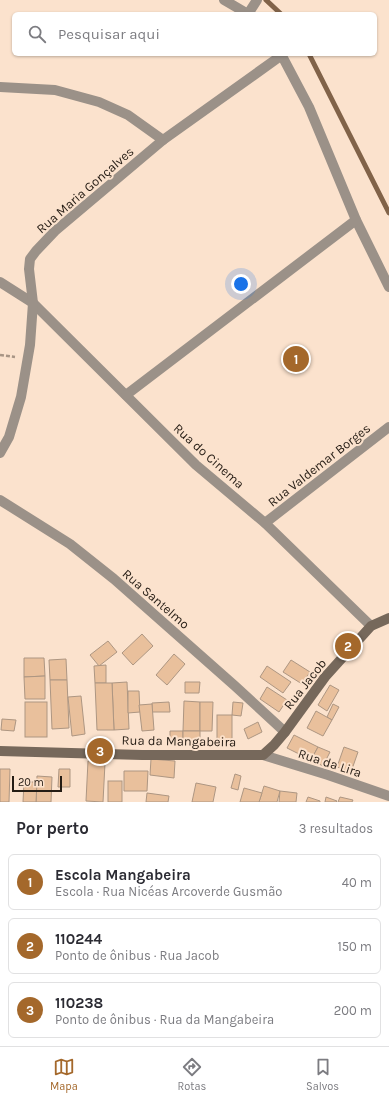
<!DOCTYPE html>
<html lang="pt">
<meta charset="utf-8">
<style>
body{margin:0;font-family:Karla,sans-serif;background:#f2f2f3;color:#2b2b33}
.scale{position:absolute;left:12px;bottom:10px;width:50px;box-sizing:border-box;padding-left:4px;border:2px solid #251c14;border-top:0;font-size:11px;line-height:14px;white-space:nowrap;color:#251c14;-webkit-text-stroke:3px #fbe2cd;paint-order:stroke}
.you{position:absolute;left:241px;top:284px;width:14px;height:14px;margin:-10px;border:3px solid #fff;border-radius:50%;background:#1a73e8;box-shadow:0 0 0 6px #1a73e833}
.badge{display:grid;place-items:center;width:26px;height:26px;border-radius:50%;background:#a4682b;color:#fff;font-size:13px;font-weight:700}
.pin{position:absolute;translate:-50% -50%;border:2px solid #fff;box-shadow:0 1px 4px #0006}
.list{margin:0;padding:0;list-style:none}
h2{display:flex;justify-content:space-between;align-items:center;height:52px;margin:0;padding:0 16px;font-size:17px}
h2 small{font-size:13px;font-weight:400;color:#7c7c81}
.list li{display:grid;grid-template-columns:26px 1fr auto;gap:12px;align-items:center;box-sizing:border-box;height:56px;margin:0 8px 8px;padding:0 8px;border:1px solid #e1e1e2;border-radius:6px}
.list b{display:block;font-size:15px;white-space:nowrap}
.list p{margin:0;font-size:13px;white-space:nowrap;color:#7c7c81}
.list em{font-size:13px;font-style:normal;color:#7c7c81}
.icon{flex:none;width:22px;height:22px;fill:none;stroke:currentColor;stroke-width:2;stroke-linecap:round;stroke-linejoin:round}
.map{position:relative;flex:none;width:389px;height:802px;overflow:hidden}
.search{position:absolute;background:#fff;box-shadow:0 1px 3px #0004;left:12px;right:12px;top:12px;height:44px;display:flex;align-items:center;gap:10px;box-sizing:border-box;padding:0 14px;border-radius:6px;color:#7c7c81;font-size:15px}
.sheet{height:244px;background:#fff}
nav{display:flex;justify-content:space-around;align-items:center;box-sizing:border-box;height:56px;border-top:1px solid #e1e1e2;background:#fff;font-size:11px;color:#7c7c81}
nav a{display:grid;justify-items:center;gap:2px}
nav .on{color:#a4682b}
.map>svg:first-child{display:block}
</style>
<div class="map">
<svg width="389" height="802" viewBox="0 0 389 802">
<rect width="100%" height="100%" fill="#fbe2cd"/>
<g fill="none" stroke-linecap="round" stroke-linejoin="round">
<!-- stream -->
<g stroke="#816349" stroke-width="5">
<path d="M266 0 281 14"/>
<path d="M309 54 389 213"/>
</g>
</g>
<!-- building -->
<g fill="#e9c09c" stroke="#ad9682">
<path d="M142 634 153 646 133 665 122 653Z"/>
<path d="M108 641 117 652 99 666 90 655Z"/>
<path d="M174 654 185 664 167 685 156 675Z"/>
<path d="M24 658H44L45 676 24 677Z"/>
<path d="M66 659 67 680H50L49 660Z"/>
<path d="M291 660 310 672 302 684 283 672Z"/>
<path d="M106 665V683H95L94 666Z"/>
<path d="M267 666 291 682 283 693 260 677Z"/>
<path d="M45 676V699H25L24 677Z"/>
<path d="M50 680H67L69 728 52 729Z"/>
<path d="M127 682 129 729 114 730 112 683Z"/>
<path d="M185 682H200L199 693H185Z"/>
<path d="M95 683H112L114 730H97Z"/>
<path d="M330 685 339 690 327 711 318 705Z"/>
<path d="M267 687 287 700 279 712 260 699Z"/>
<path d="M128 691H139L140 712 128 713Z"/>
<path d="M81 696 85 734 72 736 68 697Z"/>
<path d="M184 701 200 702V731H183Z"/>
<rect x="25" y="702" width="22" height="35"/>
<path d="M169 702 170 712H152V703Z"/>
<path d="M200 702H213L212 731H200Z"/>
<path d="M233 702 243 703 241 716 232 715Z"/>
<path d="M152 704 154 730 142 731 139 705Z"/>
<path d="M333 704 339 707 332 720 327 717Z"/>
<path d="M316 711 332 720 323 736 307 728Z"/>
<rect x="217" y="715" width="15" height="27"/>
<path d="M2 719 16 720 14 731 1 730Z"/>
<path d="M258 722 262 732 248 739 244 729Z"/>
<path d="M170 731H183V746L170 745Z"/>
<rect x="183" y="731" width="17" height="15"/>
<path d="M294 735 318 747 311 760 287 748Z"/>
<path d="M318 747 330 752 323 766 311 760Z"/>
<path d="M344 747 358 752 351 772 337 767Z"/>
<path d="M151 759 175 761 174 778 150 775Z"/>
<path d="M88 761 105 763 103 802 86 801Z"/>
<path d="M0 769H10L9 802H0Z"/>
<path d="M59 769H70V787H58Z"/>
<path d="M124 771H148L147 791H124Z"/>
<path d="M235 774 241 776 238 790 231 788Z"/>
<path d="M37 776 52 777 51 802H36Z"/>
<rect x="108" y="781" width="14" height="21"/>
<path d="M24 782H37L36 802H23Z"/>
<path d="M196 783 216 787 213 802H192Z"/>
<path d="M264 786 280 791 277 802H259Z"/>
<path d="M244 788 262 793 259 802H240Z"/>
<path d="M280 791 297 793 296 802H279Z"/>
<path d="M147 793 169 796 168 802H146Z"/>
<path d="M308 797 320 801V802H306Z"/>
<path d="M326 797 337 801 336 802H325Z"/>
<path d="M340 797 353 800 352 802H338Z"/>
</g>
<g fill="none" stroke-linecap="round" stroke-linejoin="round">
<!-- path -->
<path stroke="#a89585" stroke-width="2.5" stroke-dasharray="4 2" stroke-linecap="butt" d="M0 355 15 357"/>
<!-- street -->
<g stroke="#9b9188" stroke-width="10">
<path d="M224 0 248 14"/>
<path d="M248 14 257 0"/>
<path d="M281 54 309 107 356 220 389 287"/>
<path d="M0 87 55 90 99 102 128 115 163 140"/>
<path d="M0 282 33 303 196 465 265 523 371 626"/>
<path d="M126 395 356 220"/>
<path d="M0 453 9 437 21 397 30 345 33 303 29 269 30 259 36 251 55 231 163 140 282 55"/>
<path d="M0 500 70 544 114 579 235 686 285 732"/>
<path d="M265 523 389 427"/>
<path d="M263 755 328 775 389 796"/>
</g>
<!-- secondary -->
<path stroke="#76685b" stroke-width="10" d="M0 751 142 755H263L274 745 285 732 325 677 371 626 389 618"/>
</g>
<g text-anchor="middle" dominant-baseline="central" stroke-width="4" stroke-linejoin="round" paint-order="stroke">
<!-- street labels -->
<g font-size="13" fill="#251c14" stroke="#fbe2cd">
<text transform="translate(85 190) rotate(-41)">Rua Maria Gonçalves</text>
<text transform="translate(209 456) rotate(42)">Rua do Cinema</text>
<text transform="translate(319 465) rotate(-38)">Rua Valdemar Borges</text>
<text transform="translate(156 599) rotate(41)">Rua Santelmo</text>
<text transform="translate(305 684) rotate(-52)">Rua Jacob</text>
<text transform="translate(179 741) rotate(1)">Rua da Mangabeira</text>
<text transform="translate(330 763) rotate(18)">Rua da Lira</text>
</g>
</g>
</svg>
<div class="scale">20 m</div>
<div class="you"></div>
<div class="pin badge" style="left:296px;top:359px">1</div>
<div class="pin badge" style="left:348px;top:646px">2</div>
<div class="pin badge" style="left:100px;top:751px">3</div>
<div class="search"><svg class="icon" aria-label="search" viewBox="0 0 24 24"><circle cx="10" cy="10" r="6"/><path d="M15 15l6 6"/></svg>Pesquisar aqui</div>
</div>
<section class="sheet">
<h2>Por perto<small>3 resultados</small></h2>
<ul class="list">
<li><span class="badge">1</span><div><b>Escola Mangabeira</b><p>Escola · Rua Nicéas Arcoverde Gusmão</p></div><em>40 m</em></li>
<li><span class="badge">2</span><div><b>110244</b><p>Ponto de ônibus · Rua Jacob</p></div><em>150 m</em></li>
<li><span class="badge">3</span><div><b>110238</b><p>Ponto de ônibus · Rua da Mangabeira</p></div><em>200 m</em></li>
</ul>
</section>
<nav>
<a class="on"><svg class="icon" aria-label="map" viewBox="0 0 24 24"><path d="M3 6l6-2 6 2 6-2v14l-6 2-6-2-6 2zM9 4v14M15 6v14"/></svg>Mapa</a>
<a><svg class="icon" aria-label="directions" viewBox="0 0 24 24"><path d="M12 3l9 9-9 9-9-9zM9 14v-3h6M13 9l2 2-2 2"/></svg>Rotas</a>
<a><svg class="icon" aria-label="saved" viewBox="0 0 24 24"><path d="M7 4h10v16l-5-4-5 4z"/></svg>Salvos</a>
</nav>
